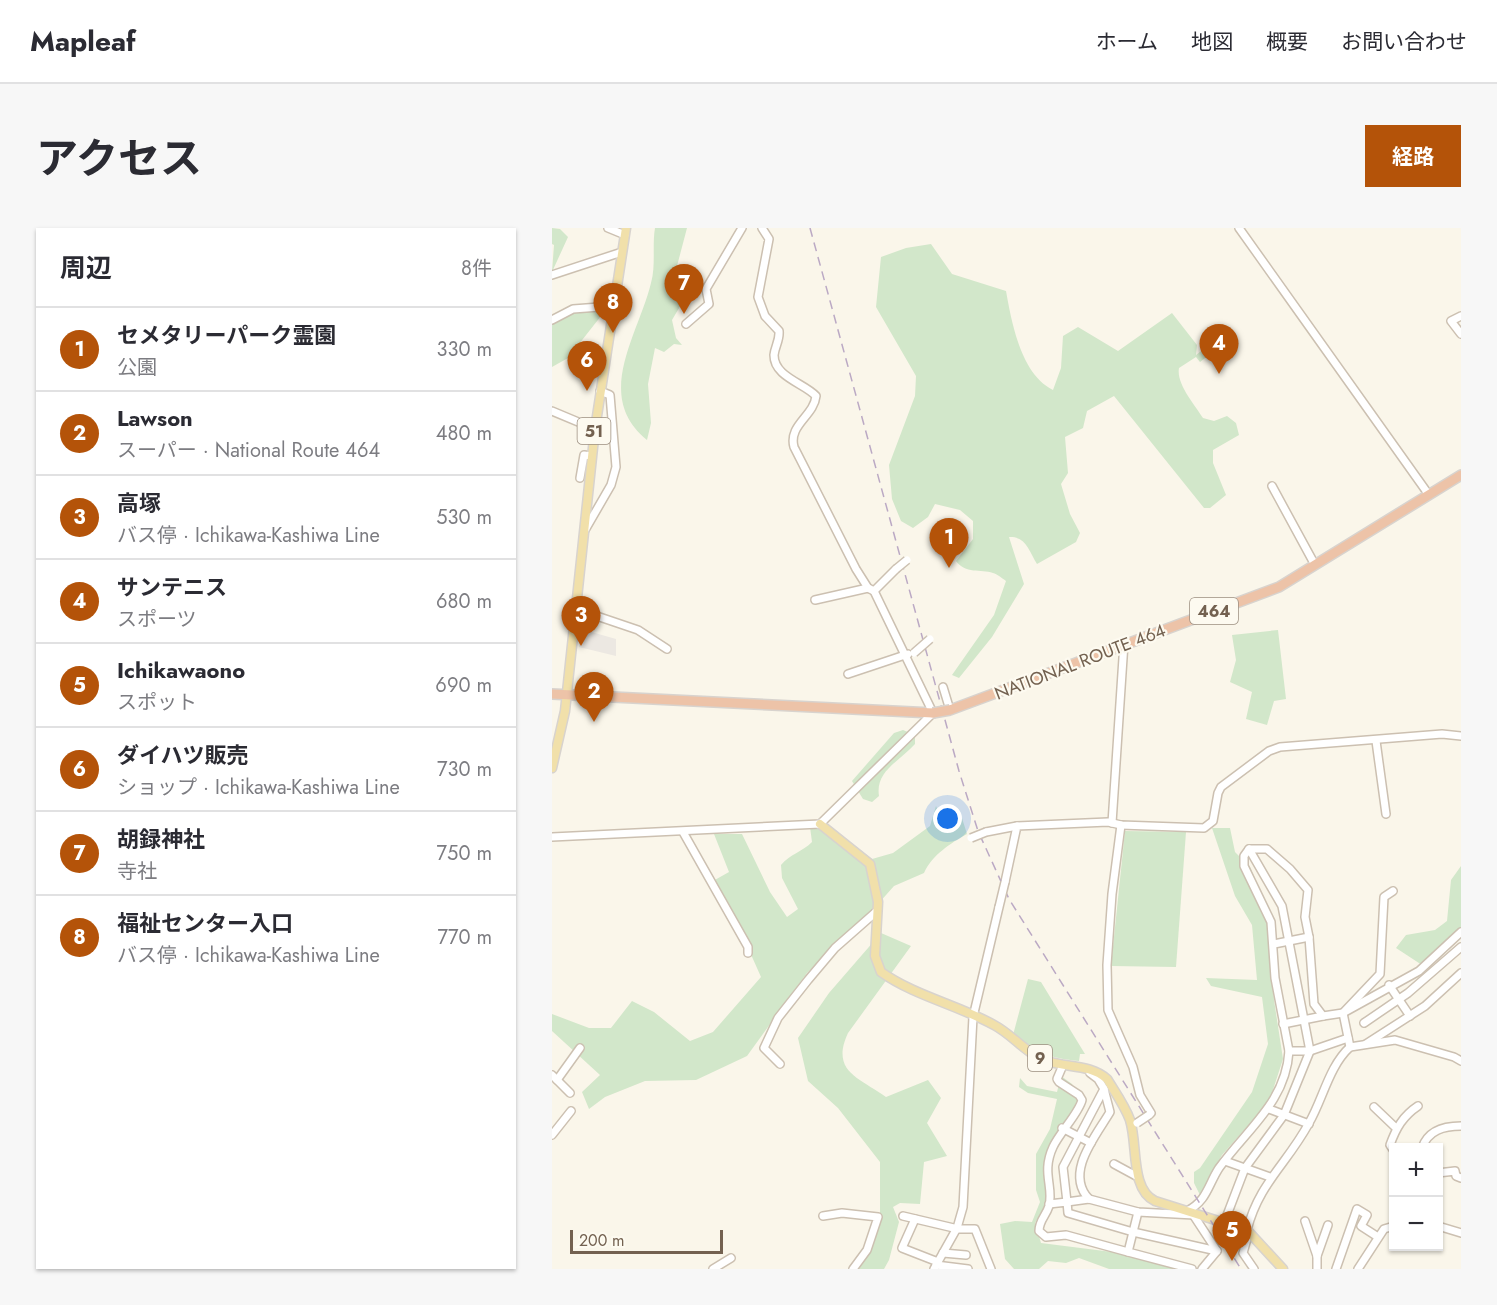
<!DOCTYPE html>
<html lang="ja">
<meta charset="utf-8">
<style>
body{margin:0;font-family:Jost,"Noto Sans JP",sans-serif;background:#f7f7f7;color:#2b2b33}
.controls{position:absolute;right:18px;bottom:18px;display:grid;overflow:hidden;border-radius:0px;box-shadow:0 2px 4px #0004}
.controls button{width:54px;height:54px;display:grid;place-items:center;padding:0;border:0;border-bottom:2px solid #e1e1e2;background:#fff;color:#2b2b33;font:30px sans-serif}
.scale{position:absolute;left:18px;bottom:15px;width:153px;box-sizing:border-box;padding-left:6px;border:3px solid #736150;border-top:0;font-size:16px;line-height:21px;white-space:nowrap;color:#736150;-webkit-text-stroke:4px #fdfaf0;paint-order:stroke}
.you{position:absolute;left:396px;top:591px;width:21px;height:21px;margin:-15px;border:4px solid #fff;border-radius:50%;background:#1a73e8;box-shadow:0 0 0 9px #1a73e833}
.badge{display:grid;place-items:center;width:39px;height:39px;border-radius:50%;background:#b45309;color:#fff;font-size:20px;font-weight:700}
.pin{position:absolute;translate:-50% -50px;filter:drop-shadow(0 2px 3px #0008)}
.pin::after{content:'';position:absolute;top:32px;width:21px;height:18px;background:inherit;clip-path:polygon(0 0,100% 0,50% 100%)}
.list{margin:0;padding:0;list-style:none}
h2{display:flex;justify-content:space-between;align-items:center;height:78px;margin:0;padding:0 24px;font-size:26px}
h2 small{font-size:20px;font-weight:400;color:#7c7c81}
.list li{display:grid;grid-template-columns:39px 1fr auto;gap:18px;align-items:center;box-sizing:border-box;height:84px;padding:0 24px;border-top:2px solid #e1e1e2}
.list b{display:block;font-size:22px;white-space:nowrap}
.list p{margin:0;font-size:20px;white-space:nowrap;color:#7c7c81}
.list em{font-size:20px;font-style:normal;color:#7c7c81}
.map{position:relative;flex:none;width:909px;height:1041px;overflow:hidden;border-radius:0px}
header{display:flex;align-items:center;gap:36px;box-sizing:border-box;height:84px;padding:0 30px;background:#fff;border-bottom:2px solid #e1e1e2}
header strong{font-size:28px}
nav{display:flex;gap:33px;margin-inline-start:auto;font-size:21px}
.intro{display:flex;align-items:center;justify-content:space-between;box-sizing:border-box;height:144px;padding:0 36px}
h1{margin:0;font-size:42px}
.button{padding:15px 27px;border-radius:0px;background:#b45309;color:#fff;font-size:21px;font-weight:700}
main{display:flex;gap:36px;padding:0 36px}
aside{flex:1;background:#fff;border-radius:0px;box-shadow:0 2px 4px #0004}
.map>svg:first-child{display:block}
</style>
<header>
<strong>Mapleaf</strong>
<nav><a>ホーム</a><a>地図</a><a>概要</a><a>お問い合わせ</a></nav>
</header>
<div class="intro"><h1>アクセス</h1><a class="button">経路</a></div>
<main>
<aside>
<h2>周辺<small>8件</small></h2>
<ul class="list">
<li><span class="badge">1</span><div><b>セメタリーパーク霊園</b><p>公園</p></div><em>330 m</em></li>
<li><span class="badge">2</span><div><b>Lawson</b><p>スーパー · National Route 464</p></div><em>480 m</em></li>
<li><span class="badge">3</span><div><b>高塚</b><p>バス停 · Ichikawa-Kashiwa Line</p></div><em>530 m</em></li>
<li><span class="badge">4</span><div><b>サンテニス</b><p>スポーツ</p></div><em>680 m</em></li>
<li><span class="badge">5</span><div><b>Ichikawaono</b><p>スポット</p></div><em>690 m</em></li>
<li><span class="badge">6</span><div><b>ダイハツ販売</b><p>ショップ · Ichikawa-Kashiwa Line</p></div><em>730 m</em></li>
<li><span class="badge">7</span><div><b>胡録神社</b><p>寺社</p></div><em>750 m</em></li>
<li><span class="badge">8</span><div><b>福祉センター入口</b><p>バス停 · Ichikawa-Kashiwa Line</p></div><em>770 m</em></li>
</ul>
</aside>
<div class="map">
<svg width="909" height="1041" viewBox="0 0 909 1041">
<rect width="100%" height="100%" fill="#faf6ea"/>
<!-- industrial -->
<path fill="#ece8e2" d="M29 401 64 411V428L27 419Z"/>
<!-- green -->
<g fill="#d2e7ca">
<path d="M0 0 8 1 16 9 0 44 2 17 0 16Z"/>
<path d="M103 0H135L120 57 123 66 149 62 130 75 120 92 124 110 130 117 122 116 112 124 103 120 96 156 99 195 95 212C41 168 86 108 99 55 104 37 100 18 103 0Z"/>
<path d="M379 16 400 46 454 63C460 96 469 146 501 162L509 140 511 108 526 99 566 123 620 85 645 117 644 127 657 117 662 123 648 134 644 129 627 140C624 156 643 177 651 190L662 193 675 188 684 195 687 207 661 222V235L674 267 658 280H652L562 168 535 183 531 200 513 209 516 245 509 256 518 286 528 305 524 314 485 336C477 323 474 308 457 309L472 356 440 409 407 450 400 447 442 387 454 353C450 350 445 346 441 345 429 341 413 346 404 333L421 311V293L408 282 383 276 376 289 361 300 349 293 340 271 337 237 363 168 364 148 324 79 329 29 354 20Z"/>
<path d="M47 82 49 88 16 130 0 139V96L21 84Z"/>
<path d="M726 402 734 471 722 473 715 497 694 491 700 464 678 454 684 432 680 407Z"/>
<path d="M351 502 363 507V516C348 533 323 543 327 568L320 574 311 571 300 553 342 505Z"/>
<path d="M384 578 390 593 409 587 415 606C399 615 380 627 372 645L342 658 318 685 255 745 195 828 144 852 93 853 53 869 37 881 30 864 48 847 0 803V786L37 800H59L80 773 102 784 138 813 161 804 209 749 181 686 161 653 177 644 162 606H190L218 664 235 689 246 681 230 650 229 637C238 626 250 624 260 614L258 599 273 595 320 631 341 625 378 598Z"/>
<path d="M660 600H678L683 624 698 639 723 697 718 715 722 772 731 831 717 874 670 927 648 967 642 955V944L648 940 700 864 716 816 710 769 659 758 654 750 705 752 700 697 683 668Z"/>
<path d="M573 603 634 604 624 739 559 738Z"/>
<path d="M909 638V700L870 737 844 720 854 707 883 702 895 693 899 652Z"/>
<path d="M329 705 359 718 296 805C278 844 308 850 334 869L376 852 389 870 375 895 395 928 372 934 368 976 348 975 341 979 347 994 337 1032 332 1041H304L328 992V934L286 880 256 853 246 810 277 765Z"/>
<path d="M476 751 489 754 533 826H528L527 833C497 830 485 825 461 807Z"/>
<path d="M509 848 520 856 529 871 494 939 496 974 483 995 489 1015 576 1026 632 1041H557L527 1030 514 1035 496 1033 487 1041H462L453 1031 448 996 463 993 480 994 488 974 484 962V926L498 901 505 871 476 865 467 859 468 850 475 858 505 864Z"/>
</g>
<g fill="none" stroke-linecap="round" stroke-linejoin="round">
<defs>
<g id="minor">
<path d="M56 0 73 7"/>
<path d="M210 0 217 11 206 69 213 88 227 103C228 112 223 118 222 127 222 149 252 155 264 168 262 188 236 197 242 219L304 341 316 360 322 363"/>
<path d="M687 0 877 267"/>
<path d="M0 47 70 24"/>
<path d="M909 88 899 93 909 106"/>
<path d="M0 92 21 81 61 78"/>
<path d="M134 96 157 76 154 61 190 0"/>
<path d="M0 183 43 201"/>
<path d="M28 250 32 227 40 228"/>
<path d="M720 258 763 337"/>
<path d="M33 302 59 257 64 239 58 167 48 163"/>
<path d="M263 372 316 360"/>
<path d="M24 381 86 402 115 421"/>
<path d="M296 446 356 426"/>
<path d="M391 459 398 482"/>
<path d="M824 513 834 586"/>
<path d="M560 595 572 415"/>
<path d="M569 597 560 666 555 737 556 782 581 839 588 867 599 885 597 887"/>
<path d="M131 604 196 719V725"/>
<path d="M434 604 465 598"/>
<path d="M0 609 268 596 381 485 322 363 344 341"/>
<path d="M453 654 465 598 556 594 569 597 652 600 661 593 666 565 669 559 717 523 728 519 890 506 909 508"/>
<path d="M722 716 757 709"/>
<path d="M837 757 858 788"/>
<path d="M812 795 856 765 909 719"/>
<path d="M731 796 771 788"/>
<path d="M814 816 873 778 909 745"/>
<path d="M798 819 791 785 828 746 832 669 841 663"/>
<path d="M737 823H758L796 810"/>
<path d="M228 836 212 820 226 790 256 752 283 720 325 683"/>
<path d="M511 837 505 851 507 854 527 867 530 872C527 885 508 904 501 919 489 945 502 959 497 978 494 988 487 992 487 1003L494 1009 514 1007 576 1024"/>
<path d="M538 845 546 851 552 861 511 939 515 974 537 971 586 984 642 987"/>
<path d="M0 847 18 865"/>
<path d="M5 852 28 820"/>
<path d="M822 879 844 900"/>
<path d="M717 881 757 896"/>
<path d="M510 900 539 915"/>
<path d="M0 907 19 883"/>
<path d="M870 920C876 902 892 898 909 898"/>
<path d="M842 923 838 917C844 900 851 888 866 878"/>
<path d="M673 933 718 949"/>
<path d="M562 936 586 949"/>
<path d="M886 945 903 943 904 948 909 950"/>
<path d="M537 971C512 945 544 908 558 884L552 861"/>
<path d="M497 976 515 974 516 985 581 1004 665 1023"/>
<path d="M635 983C655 973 656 957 667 940 695 901 734 874 737 823L723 750 719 694 692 638V628L697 621H715L738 641 756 662 753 689 757 709 762 776 771 788 791 785 867 743 909 704"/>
<path d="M586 984 576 1024 640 1041"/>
<path d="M640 985 665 1023 650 1041"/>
<path d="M271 988 290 985 326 989 315 1022 301 1041"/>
<path d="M351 988 406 1001H423L439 1041"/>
<path d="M363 991 350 1020 386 1034"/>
<path d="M753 993 765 1028V1041"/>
<path d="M672 995 693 940 732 887 758 823 730 678 697 621"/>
<path d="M886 998 909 1005"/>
<path d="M695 1002C707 955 735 936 757 895 771 871 777 838 798 819L843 812 902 829 909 833"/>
<path d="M697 1004 691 1025 702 1041"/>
<path d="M391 1025 414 1027"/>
<path d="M765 1028 776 997"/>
<path d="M384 1037 416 1041"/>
<path d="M161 1041 179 1030"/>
<path d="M382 1041 405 1000 411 979 421 789 447 679"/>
<path d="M784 1041 805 981 815 987 809 998 826 1009"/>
<path d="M806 1041 832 1001 842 998"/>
</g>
<g id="major">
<path d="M0 540 13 483 43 201 74 0"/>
<path d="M268 596 318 636 326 674 323 728 329 744C363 768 406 777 442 797 461 807 473 825 495 833 516 840 538 836 555 851 563 864 573 878 578 892 586 917 578 961 603 973L695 1002 731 1041"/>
</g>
<g id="highway">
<path d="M0 466 381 485"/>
<path d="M398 482 727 359 909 247"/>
</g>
</defs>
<!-- minor casing -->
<use href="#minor" stroke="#ccc0b1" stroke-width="10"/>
<!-- major casing -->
<use href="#major" stroke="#d8d3ce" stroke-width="11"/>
<!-- highway casing -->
<use href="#highway" stroke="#d8d3ce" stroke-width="12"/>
<!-- minor -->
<use href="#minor" stroke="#fff" stroke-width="7"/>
<!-- major -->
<use href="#major" stroke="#f1e0aa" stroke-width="8"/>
<!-- highway -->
<use href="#highway" stroke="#edc3a8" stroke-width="9"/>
<!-- rail -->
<path stroke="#bba9c4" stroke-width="1.5" stroke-dasharray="9 6" stroke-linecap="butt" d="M258 0 407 543 426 603 457 671 689 1041"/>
<defs>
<g id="minor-bridge">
<path d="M344 341 355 332"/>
<path d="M362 425 378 411"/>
<path d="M419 610 434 604"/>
<path d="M447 679 453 654"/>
<path d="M585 895 597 887"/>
</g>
<path id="highway-bridge" d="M381 485 398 482"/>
</defs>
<!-- minor-bridge casing -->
<use href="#minor-bridge" stroke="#ccc0b1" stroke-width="10" stroke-linecap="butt"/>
<!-- highway-bridge casing -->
<use href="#highway-bridge" stroke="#d8d3ce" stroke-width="12" stroke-linecap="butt"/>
<!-- minor-bridge -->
<use href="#minor-bridge" stroke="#fff" stroke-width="7"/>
<!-- highway-bridge -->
<use href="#highway-bridge" stroke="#edc3a8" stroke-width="9"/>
</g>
<g text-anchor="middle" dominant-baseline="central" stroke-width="4.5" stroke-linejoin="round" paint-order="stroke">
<!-- shield labels -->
<g fill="#fdfaf0" stroke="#9c8f80" stroke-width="1.5">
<rect x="25.5" y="190" width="33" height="26" rx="4.5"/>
<rect x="638" y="370" width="48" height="26" rx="4.5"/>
<rect x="476" y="817" width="24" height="26" rx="4.5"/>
</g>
<g font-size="16" font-weight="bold" fill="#736150">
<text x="42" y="203">51</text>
<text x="662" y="383">464</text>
<text x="488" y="830">9</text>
</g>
<!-- street labels -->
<g font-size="18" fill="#736150" stroke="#fdfaf0">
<text transform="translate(528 434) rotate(-21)">NATIONAL ROUTE 464</text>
</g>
</g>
</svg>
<div class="controls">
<button>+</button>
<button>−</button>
</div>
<div class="scale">200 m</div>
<div class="you"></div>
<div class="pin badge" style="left:397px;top:340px">1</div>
<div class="pin badge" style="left:42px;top:494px">2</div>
<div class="pin badge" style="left:29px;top:418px">3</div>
<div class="pin badge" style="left:667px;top:146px">4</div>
<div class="pin badge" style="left:680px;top:1033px">5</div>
<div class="pin badge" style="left:35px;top:163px">6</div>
<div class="pin badge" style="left:132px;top:86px">7</div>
<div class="pin badge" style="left:61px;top:105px">8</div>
</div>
</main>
